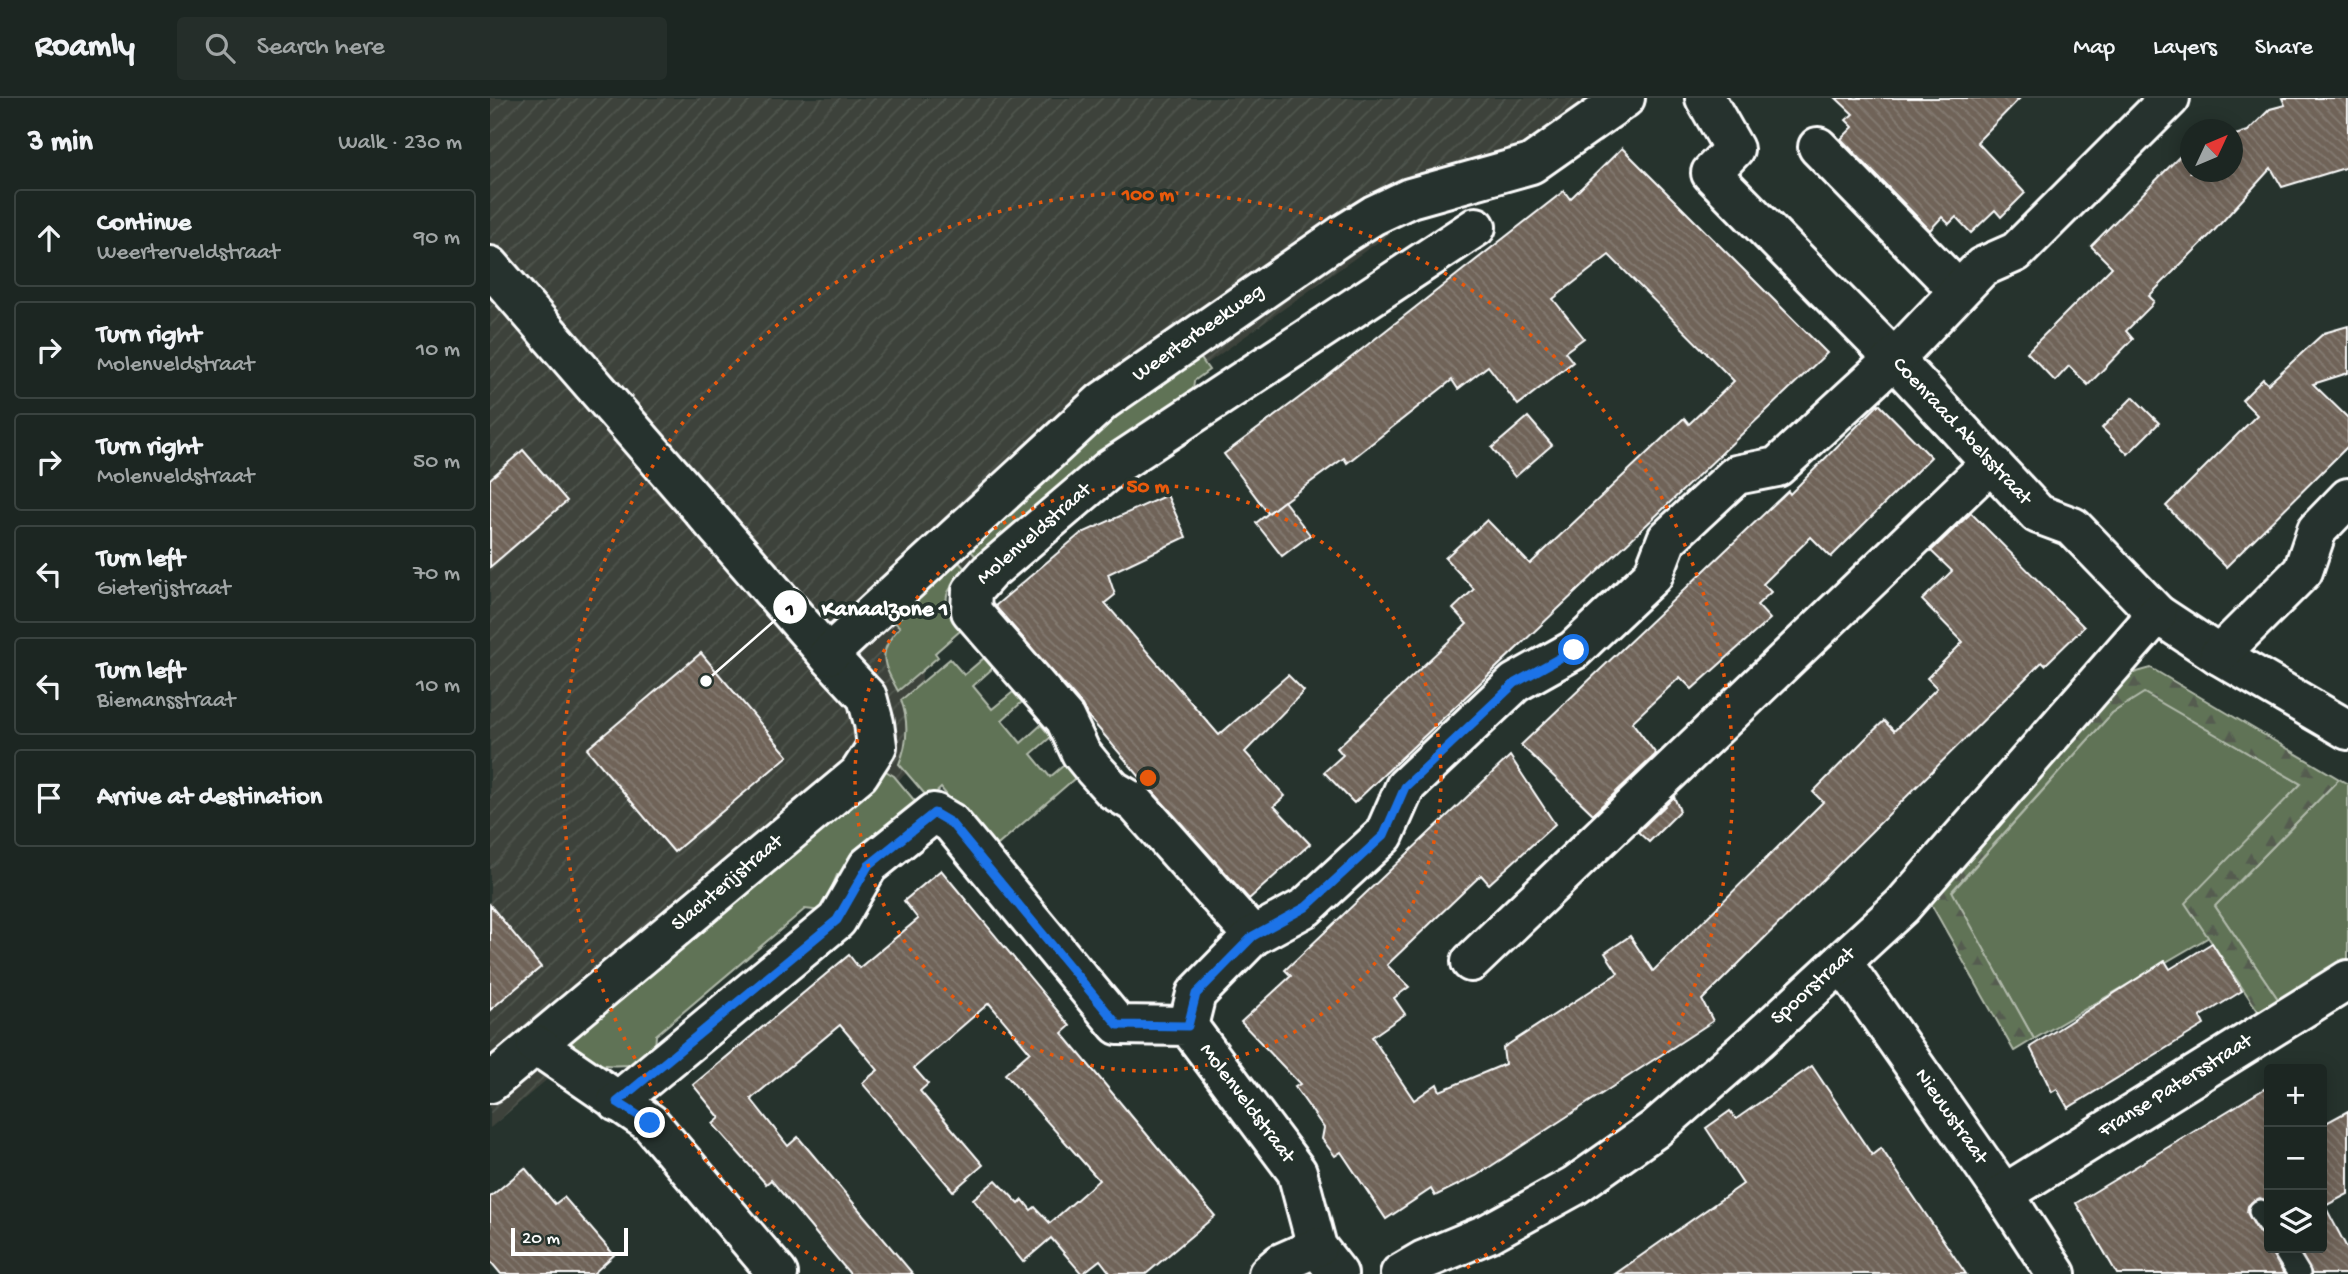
<!DOCTYPE html>
<meta charset="utf-8">
<style>
body{margin:0;font-family:"Gochi Hand",sans-serif;background:#252e2a;color:#f1f3f6}
.controls{position:absolute;right:21px;bottom:21px;display:grid;overflow:hidden;border-radius:7px;box-shadow:0 4px 18px #0003}
.controls button{width:63px;height:63px;display:grid;place-items:center;padding:0;border:0;border-bottom:2px solid #3a4340;background:#1c2622;color:#f1f3f6;font:35px sans-serif}
.compass{position:absolute;left:1690px;top:21px;width:63px;height:63px;border-radius:50%;background:#1c2622;box-shadow:0 4px 18px #0003;rotate:46deg}
.scale{position:absolute;left:21px;bottom:18px;width:117px;box-sizing:border-box;padding-left:7px;border:4px solid #fff;border-top:0;font-size:19px;line-height:24px;white-space:nowrap;color:#fff;-webkit-text-stroke:5px #26332d;paint-order:stroke}
.stop{position:absolute;width:21px;height:21px;margin:-16px;border:5px solid #1a73e8;border-radius:50%;background:#fff}
.stop.end{background:#1a73e8;border-color:#fff;box-shadow:0 2px 7px #0008}
.list{margin:0;padding:0;list-style:none}
h2{display:flex;justify-content:space-between;align-items:center;height:91px;margin:0;padding:0 28px;font-size:30px}
h2 small{font-size:23px;font-weight:400;color:#a0a5a5}
.list li{display:grid;grid-template-columns:46px 1fr auto;gap:21px;align-items:center;box-sizing:border-box;height:98px;margin:0 14px 14px;padding:0 14px;border:2px solid #3a4340;border-radius:7px}
.list b{display:block;font-size:26px;white-space:nowrap}
.list p{margin:0;font-size:23px;white-space:nowrap;color:#a0a5a5}
.list em{font-size:23px;font-style:normal;color:#a0a5a5}
.icon{flex:none;width:38px;height:38px;fill:none;stroke:currentColor;stroke-width:2;stroke-linecap:round;stroke-linejoin:round}
.map{position:relative;flex:none;width:1858px;height:1176px;overflow:hidden}
header{display:flex;align-items:center;gap:42px;box-sizing:border-box;height:98px;padding:0 35px;background:#1c2622;border-bottom:2px solid #3a4340}
header strong{font-size:33px}
nav{display:flex;gap:38px;margin-inline-start:auto;font-size:24px}
.search{width:490px;height:63px;background:#252e2a;display:flex;align-items:center;gap:18px;box-sizing:border-box;padding:0 24px;border-radius:7px;color:#a0a5a5;font-size:26px}
main{display:flex}
aside{flex:1;background:#1c2622}
.map>svg:first-child{display:block}
</style>
<header>
<strong>Roamly</strong>
<div class="search"><svg class="icon" aria-label="search" viewBox="0 0 24 24"><circle cx="10" cy="10" r="6"/><path d="M15 15l6 6"/></svg>Search here</div>
<nav><a>Map</a><a>Layers</a><a>Share</a></nav>
</header>
<main>
<aside>
<h2>3 min<small>Walk · 230 m</small></h2>
<ul class="list">
<li><svg class="icon" aria-label="ahead" viewBox="0 0 24 24"><path d="M12 20V5M6 11l6-6 6 6"/></svg><div><b>Continue</b><p>Weerterveldstraat</p></div><em>90 m</em></li>
<li><svg class="icon" aria-label="right" viewBox="0 0 24 24"><path d="M7 20v-9h11M14 6l5 5-5 5"/></svg><div><b>Turn right</b><p>Molenveldstraat</p></div><em>10 m</em></li>
<li><svg class="icon" aria-label="right" viewBox="0 0 24 24"><path d="M7 20v-9h11M14 6l5 5-5 5"/></svg><div><b>Turn right</b><p>Molenveldstraat</p></div><em>50 m</em></li>
<li><svg class="icon" aria-label="left" viewBox="0 0 24 24"><path d="M17 20v-9H6M10 6l-5 5 5 5"/></svg><div><b>Turn left</b><p>Gieterijstraat</p></div><em>70 m</em></li>
<li><svg class="icon" aria-label="left" viewBox="0 0 24 24"><path d="M17 20v-9H6M10 6l-5 5 5 5"/></svg><div><b>Turn left</b><p>Biemansstraat</p></div><em>10 m</em></li>
<li><svg class="icon" aria-label="arrive" viewBox="0 0 24 24"><path d="M6 21V4h12l-3 4 3 4H6"/></svg><div><b>Arrive at destination</b></div></li>
</ul>
</aside>
<div class="map">
<svg width="1858" height="1176" viewBox="0 0 1858 1176">
<defs>
<pattern id="industrial-furrows" width="10" height="10" patternUnits="userSpaceOnUse" patternTransform="scale(1.75)"><rect width="10" height="10" fill="#3c423a"/><path d="M-1 1l2-2M0 10L10 0M9 11l2-2" fill="none" stroke="#50554e"/></pattern>
<pattern id="forest-firs" width="22" height="20" patternUnits="userSpaceOnUse" patternTransform="scale(1.75)"><rect width="22" height="20" fill="#607356"/><path d="M5 1l3.5 6h-7zM16 11l3.5 6h-7z" fill="#545c50"/></pattern>
<pattern id="building-back-hatch" width="6" height="6" patternUnits="userSpaceOnUse" patternTransform="scale(1.75)"><rect width="6" height="6" fill="#6f6459"/><path d="M-1 5l2 2M0 0l6 6M5-1l2 2" fill="none" stroke="#857b72"/></pattern>
</defs>
<rect width="100%" height="100%" fill="#26332d"/>
<filter id="ink" filterUnits="userSpaceOnUse"><feTurbulence type="fractalNoise" baseFrequency=".0143" numOctaves="2"/><feDisplacementMap in="SourceGraphic" scale="14" xChannelSelector="R" yChannelSelector="G"/><feConvolveMatrix kernelMatrix="1 2 1 2 8 2 1 2 1" color-interpolation-filters="sRGB"/></filter>
<g filter="url(#ink)">
<!-- industrial -->
<path fill="url(#industrial-furrows)" d="M0 0H1113L906 131 646 316 432 504V662L0 1030Z"/>
<!-- grass -->
<g fill="#607356" stroke="#b0b9aa" stroke-width="2">
<path d="M709 258 719 272 704 283 702 303 490 463 479 451 623 321Z"/>
<path d="M467 462 477 473C453 495 449 501 471 528L470 533 445 555 448 559 408 593C393 566 386 554 410 529L402 522Z"/>
<path d="M494 560 503 570 483 588 502 611 523 594 532 604 512 622 531 645 551 627 561 639 541 656 560 679 580 662 591 675 502 752 451 690 439 701 409 666C418 645 419 624 411 602L460 561 474 577Z"/>
<path d="M1654 594 1811 686 1696 805 1719 839 1544 941 1462 794 1622 615Z"/>
<path d="M394 672 404 678 429 708 347 777 332 813 315 811 166 937 165 952 147 967C114 967 102 973 80 945L379 693Z"/>
<path d="M1849 681 1858 686V874L1794 910 1725 808Z"/>
</g>
<!-- forest -->
<path fill="url(#forest-firs)" stroke="#b0b9aa" stroke-width="2" d="M1661 570 1849 681 1725 808 1794 910 1774 922 1695 805 1811 686 1654 595 1622 615 1462 793 1544 941 1524 953 1432 790 1640 576Z"/>
<!-- building -->
<g fill="url(#building-back-hatch)" stroke="#fff" stroke-width="2">
<path d="M1346 0H1530L1487 44 1535 95 1511 119 1505 112 1481 135 1466 119 1459 126 1452 119 1440 132 1351 41 1363 29 1356 22 1363 16Z"/>
<path d="M1792 0H1858V69L1792 89 1781 70 1722 135 1659 198 1664 203 1661 208 1636 233 1643 241 1598 287 1579 268 1565 283 1537 254 1622 169 1601 148 1700 48V74H1742V38L1758 33 1780 11 1795 7Z"/>
<path d="M1132 50 1337 255 864 705 834 674 853 657 847 650 977 526 963 511 984 491 955 460 997 422 1040 466 1194 320 1199 326 1244 283 1119 157 1063 201 1094 240 1075 254 1083 264 1028 307 998 268 968 291 962 282 857 365 854 360 778 415 734 356 821 291 1074 93 1080 101Z"/>
<path d="M1858 228V275L1823 286 1858 320V348L1736 469 1676 408 1767 317 1752 302 1773 281 1778 286 1834 235Z"/>
<path d="M1643 299 1669 325 1638 356 1612 330Z"/>
<path d="M1389 306 1441 359 1341 459 1321 439 1273 486 1281 494 1267 507 1280 521 1202 591 1190 579 1142 624 1166 656 1103 716 1031 647 1298 393 1300 396Z"/>
<path d="M1038 319 1062 347 1025 379 1002 350Z"/>
<path d="M33 352 77 403 0 469V381Z"/>
<path d="M677 397 696 439 618 476 625 497 615 505 729 637 798 577 814 593 755 654 795 698 784 708 820 746 759 801 655 685 597 617 592 607 505 508 590 436Z"/>
<path d="M794 403 820 437 792 458 766 425Z"/>
<path d="M1481 415 1594 529 1555 567 1552 564 1212 902 1223 923 986 1078 945 1098 941 1091 896 1121 851 1054 845 1058 832 1041 834 1030 805 989 810 986 751 924 801 878 795 872 1020 658 1065 726 999 786 991 777 897 867 919 889 904 900 915 916 882 939 903 971 924 1002 947 986 950 993 1015 966 1013 950 1128 875 1115 855 1140 838 1163 873 1333 704 1323 694 1379 637 1394 623 1404 633 1447 590 1437 580 1473 544 1432 502 1462 473 1441 453Z"/>
<path d="M211 555 298 658 184 754 97 651Z"/>
<path d="M1184 699 1190 713 1159 744 1148 734Z"/>
<path d="M451 772 580 928 572 935 725 1118 656 1176H621L610 1162 592 1176 561 1140 533 1164 483 1101 506 1082 529 1106 533 1102 541 1112 545 1109 560 1125 609 1082 515 976 540 954 499 905 424 970 438 986 430 993 493 1067 463 1093 372 985 388 972 350 927 261 1001 298 1048 308 1039 423 1176H360L281 1082 276 1086 223 1026 230 1020 203 987 359 857 369 870 428 821 414 803Z"/>
<path d="M0 807 51 869 0 912Z"/>
<path d="M1722 845 1752 893 1710 919 1714 927 1578 1010 1567 991 1562 994 1540 949 1675 863 1680 871Z"/>
<path d="M1322 968 1382 1057 1391 1050 1476 1176H1125L1253 1086 1216 1030 1240 1013 1246 1021Z"/>
<path d="M1779 988V1104L1770 1100 1764 1102 1758 1108 1757 1114 1768 1134 1779 1140 1782 1156 1794 1176H1627L1586 1105Z"/>
<path d="M1858 1013V1096L1835 1108 1858 1152V1176H1822L1808 1150H1832V1027Z"/>
<path d="M35 1070 65 1106 74 1099 124 1157 103 1176H11L0 1163V1099Z"/>
</g>
<g fill="none" stroke-linecap="round" stroke-linejoin="round">
<defs>
<g id="service">
<path d="M1770 1113 1779 1127"/>
<path d="M1793 1150 1809 1176"/>
</g>
<g id="minor">
<path d="M1215 0 1244 51 1221 75 1404 261 1548 416 1583 429 1667 516 1729 557 1858 632"/>
<path d="M1328 49 1468 192"/>
<path d="M0 168 338 557 377 599 384 625 387 648 369 676 0 985"/>
<path d="M338 557 613 303 852 137 884 117 920 100 1041 66 1135 0"/>
<path d="M1729 557 1813 473 1827 432 1858 400"/>
<path d="M763 838 645 705 623 692 604 671 591 655 575 621 481 513 482 493 499 474 621 370 986 129"/>
<path d="M981 864 1501 365"/>
<path d="M1352 864 1514 1096 1566 1176"/>
<path d="M698 928 706 896 763 838 816 809 894 737 915 689 1025 585 1084 552 1163 477 1177 441 1246 377 1287 369 1404 261 1492 169 1526 154 1680 0"/>
<path d="M46 947 160 1025 288 1176"/>
<path d="M127 1004 347 822 378 768 444 715 461 725 628 927 698 928 807 1074 827 1149 848 1176"/>
<path d="M1514 1096 1858 882"/>
<path d="M778 1176 791 1165 827 1149"/>
<path d="M910 1176 934 1162 999 1135 1084 1088 1165 1031 1266 943 1412 808 1667 516"/>
</g>
</defs>
<!-- service casing -->
<use href="#service" stroke="#fff" stroke-width="26"/>
<!-- minor casing -->
<use href="#minor" stroke="#fff" stroke-width="44"/>
<!-- service -->
<use href="#service" stroke="#26332d" stroke-width="21"/>
<!-- minor -->
<use href="#minor" stroke="#26332d" stroke-width="38"/>
</g>
</g>
<g fill="none" stroke-linecap="round" stroke-linejoin="round" filter="url(#ink)">
<!-- route -->
<path stroke="#1a73e8" stroke-width="9" d="M160 1025 127 1004 347 822 378 768 444 715 461 725 628 927 698 928 706 896 763 838 816 809 894 737 915 689 1025 585 1084 552"/>
</g>
<!-- distance rings -->
<g fill="none" stroke="#e8590c" stroke-width="3.5" stroke-dasharray="3.5 7">
<circle cx="658" cy="680" r="293"/>
<path d="M344 1173A585 585 0 1 1 972 1173"/>
</g>
<g text-anchor="middle" dominant-baseline="central" stroke-width="7" stroke-linejoin="round" paint-order="stroke">
<!-- street labels -->
<g font-size="21" fill="#fff" stroke="#26332d">
<text transform="translate(709 236) rotate(-35)">Weerterbeekweg</text>
<text transform="translate(1471 334) rotate(47)">Coenraad Abelsstraat</text>
<text transform="translate(545 437) rotate(-41)">Molenveldstraat</text>
<text transform="translate(238 786) rotate(-40)">Slachterijstraat</text>
<text transform="translate(1324 889) rotate(-42)">Spoorstraat</text>
<text transform="translate(1686 989) rotate(-32)">Franse Patersstraat</text>
<text transform="translate(756 1006) rotate(53)">Molenveldstraat</text>
<text transform="translate(1460 1019) rotate(55)">Nieuwstraat</text>
</g>
</g>
<circle cx="658" cy="680" r="10" fill="#e8590c" stroke="#26332d" stroke-width="3.5"/>
<g font-size="21" text-anchor="middle" font-weight="bold" fill="#e8590c" stroke="#26332d" stroke-width="7" stroke-linejoin="round" paint-order="stroke">
<text x="658" y="102">100 m</text>
<text x="658" y="394">50 m</text>
</g>
<!-- callouts -->
<path fill="none" stroke="#fff" stroke-width="2.5" d="M216 583L300 509"/>
<g fill="#fff" stroke="#26332d" stroke-width="2.5">
<circle cx="216" cy="583" r="7"/>
<circle cx="300" cy="509" r="18"/>
</g>
<g font-size="21" text-anchor="middle" font-weight="bold" fill="#111">
<text x="300" y="517">1</text>
</g>
<g font-size="23" text-anchor="middle" font-weight="bold" fill="#fff" stroke="#26332d" stroke-width="7" stroke-linejoin="round" paint-order="stroke">
<text x="395" y="517">Kanaalzone 1</text>
</g>
</svg>
<div class="controls">
<button>+</button>
<button>−</button>
<button><svg class="icon" aria-label="layers" viewBox="0 0 24 24"><path d="M12 4l9 5-9 5-9-5zM3 14l9 5 9-5"/></svg></button>
</div>
<svg class="compass" viewBox="-18 -18 36 36"><path d="M0-13l5 13h-10z" fill="#e53935"/><path d="M0 13l5-13h-10z" fill="#a0a5a5"/></svg>
<div class="scale">20 m</div>
<div class="stop" style="left:1084px;top:552px"></div>
<div class="stop end" style="left:160px;top:1025px"></div>
</div>
</main>
